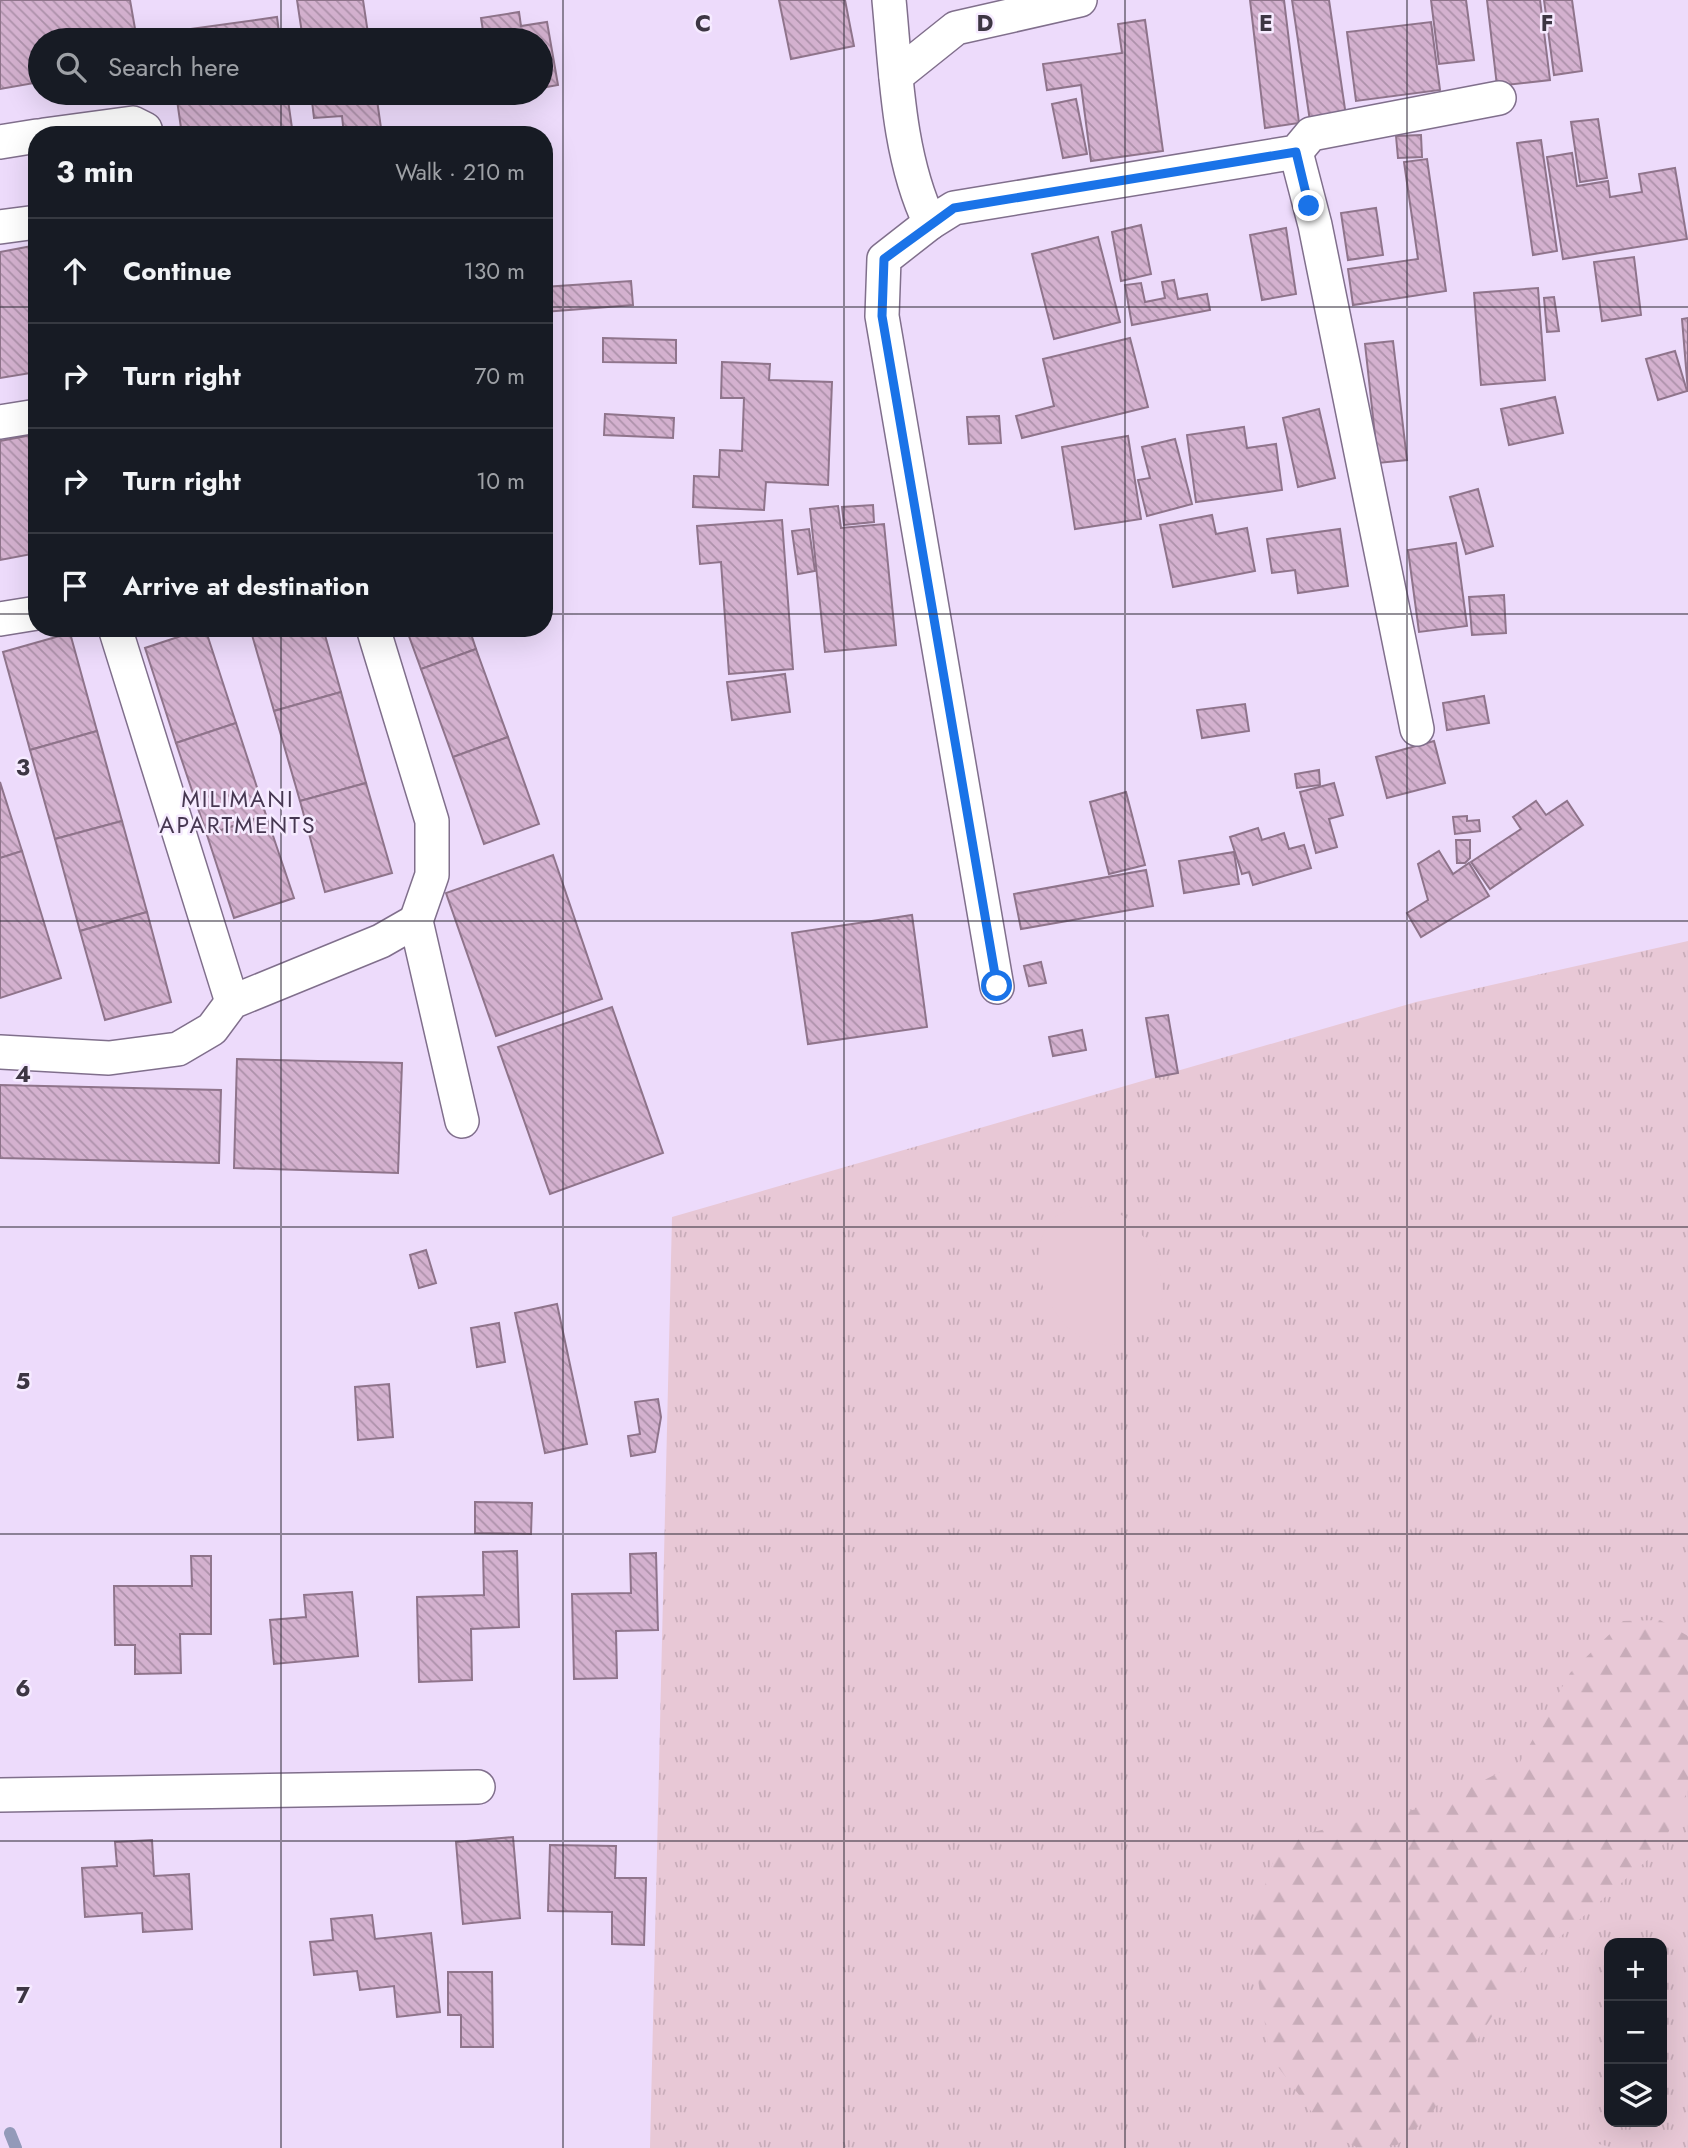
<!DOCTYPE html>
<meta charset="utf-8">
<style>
body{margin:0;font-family:Jost,sans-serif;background:#242831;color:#f1f3f6}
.controls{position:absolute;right:21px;bottom:21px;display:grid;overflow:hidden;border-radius:14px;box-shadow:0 7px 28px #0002}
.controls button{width:63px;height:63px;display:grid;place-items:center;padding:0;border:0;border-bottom:2px solid #363941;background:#171b24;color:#f1f3f6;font:35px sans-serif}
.stop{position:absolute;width:21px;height:21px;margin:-16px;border:5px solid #1a73e8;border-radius:50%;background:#fff}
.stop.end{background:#1a73e8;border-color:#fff;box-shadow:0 2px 7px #0008}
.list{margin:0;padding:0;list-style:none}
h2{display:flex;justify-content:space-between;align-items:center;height:91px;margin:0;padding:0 28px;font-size:30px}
h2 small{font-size:23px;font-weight:400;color:#9ea1a6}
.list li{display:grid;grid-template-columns:46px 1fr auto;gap:21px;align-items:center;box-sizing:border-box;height:105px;padding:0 28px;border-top:2px solid #363941}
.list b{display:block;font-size:26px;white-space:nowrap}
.list em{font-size:23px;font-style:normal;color:#9ea1a6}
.icon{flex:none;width:38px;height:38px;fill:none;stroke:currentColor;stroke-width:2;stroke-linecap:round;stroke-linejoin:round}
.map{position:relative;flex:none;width:1688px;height:2148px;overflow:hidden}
.search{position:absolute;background:#171b24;box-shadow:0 7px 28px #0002;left:28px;top:28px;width:525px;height:77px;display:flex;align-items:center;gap:18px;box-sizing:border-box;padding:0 24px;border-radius:38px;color:#9ea1a6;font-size:26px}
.panel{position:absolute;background:#171b24;box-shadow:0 7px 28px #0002;left:28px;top:126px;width:525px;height:511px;border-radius:28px}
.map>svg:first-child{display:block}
</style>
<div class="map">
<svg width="1688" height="2148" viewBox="0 0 1688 2148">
<defs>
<pattern id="grass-tufts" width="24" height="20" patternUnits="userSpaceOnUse" patternTransform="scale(1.75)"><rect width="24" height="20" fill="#e8c8d6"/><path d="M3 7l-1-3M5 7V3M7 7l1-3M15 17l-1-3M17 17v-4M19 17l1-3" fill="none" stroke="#c8acb9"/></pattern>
<pattern id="forest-firs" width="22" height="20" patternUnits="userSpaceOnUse" patternTransform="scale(1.75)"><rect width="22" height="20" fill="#e8c8d6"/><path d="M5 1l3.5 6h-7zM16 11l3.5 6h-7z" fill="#c8acb9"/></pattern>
<pattern id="building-back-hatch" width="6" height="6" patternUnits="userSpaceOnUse" patternTransform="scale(1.75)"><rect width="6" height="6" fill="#d4b1cf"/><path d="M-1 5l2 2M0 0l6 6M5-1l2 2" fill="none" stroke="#ad91aa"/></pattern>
</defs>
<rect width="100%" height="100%" fill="#eddbfb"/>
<!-- grass -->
<path fill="url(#grass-tufts)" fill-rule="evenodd" d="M1688 941V2148H650L672 1217 1416 1002ZM1609 1943H1662V2122H1609Z"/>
<!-- forest -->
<path fill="url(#forest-firs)" d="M1660 1620 1688 1636V1790L1661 1848 1519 1973 1430 2116 1397 2145 1359 2148 1328 2134 1270 2056 1250 1928 1281 1839 1435 1805 1520 1762 1570 1673 1623 1621Z"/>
<!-- pitch -->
<g fill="#e8c8d6">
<path d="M1087 1206C1098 1208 1114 1210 1123 1216 1154 1238 1178 1295 1150 1328 1147 1333 1138 1336 1132 1339 1070 1372 1010 1265 1053 1219 1060 1212 1077 1209 1087 1206Z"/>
<path d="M1572 2137 1614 2148H1538L1555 2140Z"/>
</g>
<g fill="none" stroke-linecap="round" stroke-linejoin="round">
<!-- stream -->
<path stroke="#939ab9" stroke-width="12" d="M10 2133 16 2148"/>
</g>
<!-- building -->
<g fill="url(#building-back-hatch)" stroke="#8f748b" stroke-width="2">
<path d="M0 0H130L137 40H40V82L0 89Z"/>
<path d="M297 0H363L369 40H303Z"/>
<path d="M779 0H845L854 46 791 59Z"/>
<path d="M1250 0H1284L1299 123 1265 128Z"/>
<path d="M1292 0H1329L1346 116 1310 121Z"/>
<path d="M1431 0H1466L1474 60 1439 64Z"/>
<path d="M1487 0H1540L1550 80 1497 86Z"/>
<path d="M1544 0H1572L1582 71 1554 75Z"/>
<path d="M519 12 521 26 547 22 558 85 541 88V40H465L484 37 481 18Z"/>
<path d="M277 17 280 40H169L168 32Z"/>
<path d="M1145 20 1163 151 1091 161 1081 85 1047 90 1043 64 1122 53 1118 24Z"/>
<path d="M1431 22 1440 90 1356 101 1347 32Z"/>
<path d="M176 93H287L293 135H182Z"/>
<path d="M311 93H376L382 135H344L342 116 314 118Z"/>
<path d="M474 93H512L475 99Z"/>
<path d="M1076 99 1087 154 1063 158 1052 104Z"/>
<path d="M1598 119 1607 178 1580 182 1571 122Z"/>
<path d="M1421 135 1422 157 1398 158 1396 136Z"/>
<path d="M1541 140 1557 251 1533 255 1517 143Z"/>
<path d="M1572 153 1577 186 1608 181 1610 197 1642 192 1639 174 1675 168 1687 239 1563 259 1547 157Z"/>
<path d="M1427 159 1446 291 1353 305 1348 269 1418 259 1404 162Z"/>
<path d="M1376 208 1383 255 1348 260 1341 213Z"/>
<path d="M1141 225 1151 274 1121 281 1112 232Z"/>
<path d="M1286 228 1296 294 1262 300 1250 235Z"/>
<path d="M1098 237 1120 322 1054 339 1032 254Z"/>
<path d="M37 245V372L0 378V252Z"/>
<path d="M1634 257 1641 315 1602 321 1594 262Z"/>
<path d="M1174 280 1178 299 1207 294 1210 310 1132 325 1125 285 1141 283 1145 302 1165 298 1162 282Z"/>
<path d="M631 281 633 305 544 312V287Z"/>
<path d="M1538 288 1545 380 1481 385 1474 293Z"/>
<path d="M1554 297 1559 331 1547 332 1544 298Z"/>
<path d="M1688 318V392L1682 319Z"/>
<path d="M603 338 676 340V363L603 362Z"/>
<path d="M1130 338 1148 407 1022 438 1016 416 1054 406 1043 359Z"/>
<path d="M1393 341 1407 460 1378 463 1365 344Z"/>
<path d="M1675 351 1687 391 1658 400 1646 359Z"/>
<path d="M722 362 770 364 769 380 832 382 828 485 766 482 764 510 693 507 694 476 719 477 720 450 742 451 744 398H721Z"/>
<path d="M1555 397 1563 433 1509 445 1501 409Z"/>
<path d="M1319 409 1335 478 1298 487 1283 418Z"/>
<path d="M605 414 674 418 673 438 604 435Z"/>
<path d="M999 416 1001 443 969 444 967 417Z"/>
<path d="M1244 427 1247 448 1276 444 1282 490 1196 502 1187 435Z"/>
<path d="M37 434V553L0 560V441Z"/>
<path d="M1128 436 1141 519 1075 529 1062 447Z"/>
<path d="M1175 439 1192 504 1147 516 1138 480 1150 478 1142 447Z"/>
<path d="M1478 489 1493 546 1466 554 1450 497Z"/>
<path d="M873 505 874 522 844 525 842 507Z"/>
<path d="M838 506 841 528 884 524 896 645 825 652 810 509Z"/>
<path d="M1212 515 1216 534 1247 528 1255 571 1173 587 1160 525Z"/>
<path d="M782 520 793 669 729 674 721 562 700 564 697 526Z"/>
<path d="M809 529 815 571 798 574 792 531Z"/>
<path d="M1340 529 1348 586 1298 593 1295 570 1272 573 1267 539Z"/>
<path d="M1456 543 1467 626 1419 632 1408 550Z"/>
<path d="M1504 595 1506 633 1472 635 1469 597Z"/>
<path d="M205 628 236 723 176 743 145 648Z"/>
<path d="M250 628H323L341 692 274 711Z"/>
<path d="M406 628H469L476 649 421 669Z"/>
<path d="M70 633 97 731 30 750 3 652Z"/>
<path d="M476 649 508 737 453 757 421 669Z"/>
<path d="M785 674 790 712 732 720 727 682Z"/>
<path d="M341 692 366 783 300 801 274 711Z"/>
<path d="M1484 696 1489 723 1447 730 1443 703Z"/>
<path d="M1245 704 1249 731 1202 738 1197 710Z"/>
<path d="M236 723 266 815 207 835 176 743Z"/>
<path d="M97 731 122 821 55 839 30 750Z"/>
<path d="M508 737 539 824 484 844 453 757Z"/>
<path d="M1434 741 1445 783 1387 798 1376 757Z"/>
<path d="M1319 770 1320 785 1297 788 1295 774Z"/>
<path d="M0 782 22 851 0 858Z"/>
<path d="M366 783 392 873 325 892 300 801Z"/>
<path d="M1334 783 1343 815 1329 819 1337 847 1316 853 1300 792Z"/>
<path d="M1126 792 1145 865 1109 874 1090 802Z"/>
<path d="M1536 801 1546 815 1567 801 1583 825 1490 889 1471 862 1521 829 1513 817Z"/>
<path d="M266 815 294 898 234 918 207 835Z"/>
<path d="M1467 816V821L1479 820 1480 831 1455 834 1453 817Z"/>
<path d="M122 821 147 912 80 931 55 839Z"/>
<path d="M1258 828 1262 840 1284 833 1289 849 1304 845 1311 868 1253 885 1249 872 1242 874 1230 837Z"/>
<path d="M1456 840H1470V858L1465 863H1457Z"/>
<path d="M22 851 61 978 0 998V858Z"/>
<path d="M1439 851 1453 874 1469 863 1489 896 1421 937 1407 913 1428 900 1418 864Z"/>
<path d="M1234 852 1239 884 1184 893 1179 861Z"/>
<path d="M553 855 602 999 496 1036 446 893Z"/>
<path d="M1146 870 1153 906 1021 929 1014 894Z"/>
<path d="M147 912 171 1002 105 1020 80 931Z"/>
<path d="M912 915 927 1027 808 1044 792 933Z"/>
<path d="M1041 962 1046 983 1029 986 1024 966Z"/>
<path d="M612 1007 663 1153 550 1194 498 1047Z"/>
<path d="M1168 1015 1178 1073 1156 1077 1146 1018Z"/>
<path d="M1082 1030 1086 1050 1053 1056 1049 1037Z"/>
<path d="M237 1059 402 1063 398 1173 234 1168Z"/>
<path d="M0 1085 221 1090 219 1163 0 1158Z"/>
<path d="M426 1250 436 1283 419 1288 410 1255Z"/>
<path d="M557 1304 587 1444 545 1453 515 1313Z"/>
<path d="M499 1323 505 1362 477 1367 471 1328Z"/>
<path d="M389 1384 393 1437 358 1440 355 1387Z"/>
<path d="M658 1399 661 1417 655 1452 631 1456 628 1436 640 1434 635 1402Z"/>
<path d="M475 1502 532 1503 531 1534 475 1533Z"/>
<path d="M517 1551 519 1627 471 1629 472 1680 419 1682 417 1597 484 1595 483 1552Z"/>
<path d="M656 1553 658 1630 616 1631 617 1678 574 1679 572 1594 631 1593 630 1554Z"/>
<path d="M191 1556H211V1634H180L181 1673 135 1674V1645H115L114 1586H192Z"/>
<path d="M352 1592 358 1656 274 1664 270 1620 306 1617 304 1595Z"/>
<path d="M513 1837 520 1918 463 1924 456 1842Z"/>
<path d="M152 1840 154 1876 189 1874 192 1929 143 1932 142 1913 85 1917 82 1868 117 1866 115 1842Z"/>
<path d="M550 1845 616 1846 615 1878H646L644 1945 612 1944V1912L548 1911Z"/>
<path d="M372 1915 375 1939 431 1933 440 2012 397 2017 394 1986 360 1990 357 1971 314 1975 310 1942 333 1940 331 1919Z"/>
<path d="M448 1972H492L493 2047H461V2015H448Z"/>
</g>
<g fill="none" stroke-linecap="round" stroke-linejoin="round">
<defs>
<g id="street">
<path d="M889 0C896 73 898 157 930 223L954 208 1296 152 1311 134 1499 98"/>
<path d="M896 76 956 28 1080 0"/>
<path d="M44 135 133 123 145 129 147 135"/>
<path d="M0 142 37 136"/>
<path d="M1296 152 1315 225 1417 729"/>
<path d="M930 223 884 259 882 316 997 987"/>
<path d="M0 227 37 222"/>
<path d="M0 422 37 416"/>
<path d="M0 619 37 613"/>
<path d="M115 628 232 1002"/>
<path d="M373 628 432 821V875L416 921 462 1121"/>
<path d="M0 1052 109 1058 178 1049 212 1029 232 1002 381 941 416 921"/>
<path d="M0 1795 478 1787"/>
</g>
</defs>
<!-- street casing -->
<use href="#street" stroke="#806f8c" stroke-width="36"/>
<!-- street -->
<use href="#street" stroke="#fff" stroke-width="33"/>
</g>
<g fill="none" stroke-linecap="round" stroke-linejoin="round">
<!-- route -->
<path stroke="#1a73e8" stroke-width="9" d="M997 986 882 316 884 259 954 208 1296 152 1309 206"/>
</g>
<!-- grid -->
<path fill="none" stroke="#3d3643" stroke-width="2" stroke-opacity="0.55" d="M281 0V40M563 0V2148M844 0V2148M1125 0V2148M1407 0V2148M281 93V135M0 307H37M544 307H1688M0 614H37M544 614H1688M281 628V2148M0 921H1688M0 1227H1688M0 1534H1688M0 1841H1688"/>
<g text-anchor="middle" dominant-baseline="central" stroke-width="5" stroke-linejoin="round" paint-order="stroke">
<!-- quarter labels -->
<g font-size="23" letter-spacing="2" fill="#473852" stroke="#f6ebff">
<text x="238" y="799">MILIMANI<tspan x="238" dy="26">APARTMENTS</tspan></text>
</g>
</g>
<g font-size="23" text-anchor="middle" font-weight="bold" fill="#3d3643" stroke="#f6ebff" stroke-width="5" stroke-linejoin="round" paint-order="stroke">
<text x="703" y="31">C</text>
<text x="985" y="31">D</text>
<text x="1266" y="31">E</text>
<text x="1547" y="31">F</text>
<text x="23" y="775">3</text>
<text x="23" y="1082">4</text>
<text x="23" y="1389">5</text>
<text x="23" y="1696">6</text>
<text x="23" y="2003">7</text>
</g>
</svg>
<div class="controls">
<button>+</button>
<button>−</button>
<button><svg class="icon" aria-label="layers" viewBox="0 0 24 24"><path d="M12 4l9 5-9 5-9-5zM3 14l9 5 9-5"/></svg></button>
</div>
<div class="stop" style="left:997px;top:986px"></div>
<div class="stop end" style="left:1309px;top:206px"></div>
<div class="search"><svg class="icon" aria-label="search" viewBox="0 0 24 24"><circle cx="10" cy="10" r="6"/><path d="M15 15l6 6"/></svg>Search here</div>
<section class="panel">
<h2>3 min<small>Walk · 210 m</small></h2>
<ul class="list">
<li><svg class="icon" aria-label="ahead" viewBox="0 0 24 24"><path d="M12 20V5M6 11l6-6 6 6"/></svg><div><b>Continue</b></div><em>130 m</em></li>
<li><svg class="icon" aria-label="right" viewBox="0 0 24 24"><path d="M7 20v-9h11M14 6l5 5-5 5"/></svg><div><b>Turn right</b></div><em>70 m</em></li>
<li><svg class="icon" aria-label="right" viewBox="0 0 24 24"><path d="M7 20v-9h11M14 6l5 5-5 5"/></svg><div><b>Turn right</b></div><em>10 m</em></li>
<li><svg class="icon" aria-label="arrive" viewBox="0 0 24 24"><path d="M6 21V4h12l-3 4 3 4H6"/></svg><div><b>Arrive at destination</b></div></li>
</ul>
</section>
</div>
